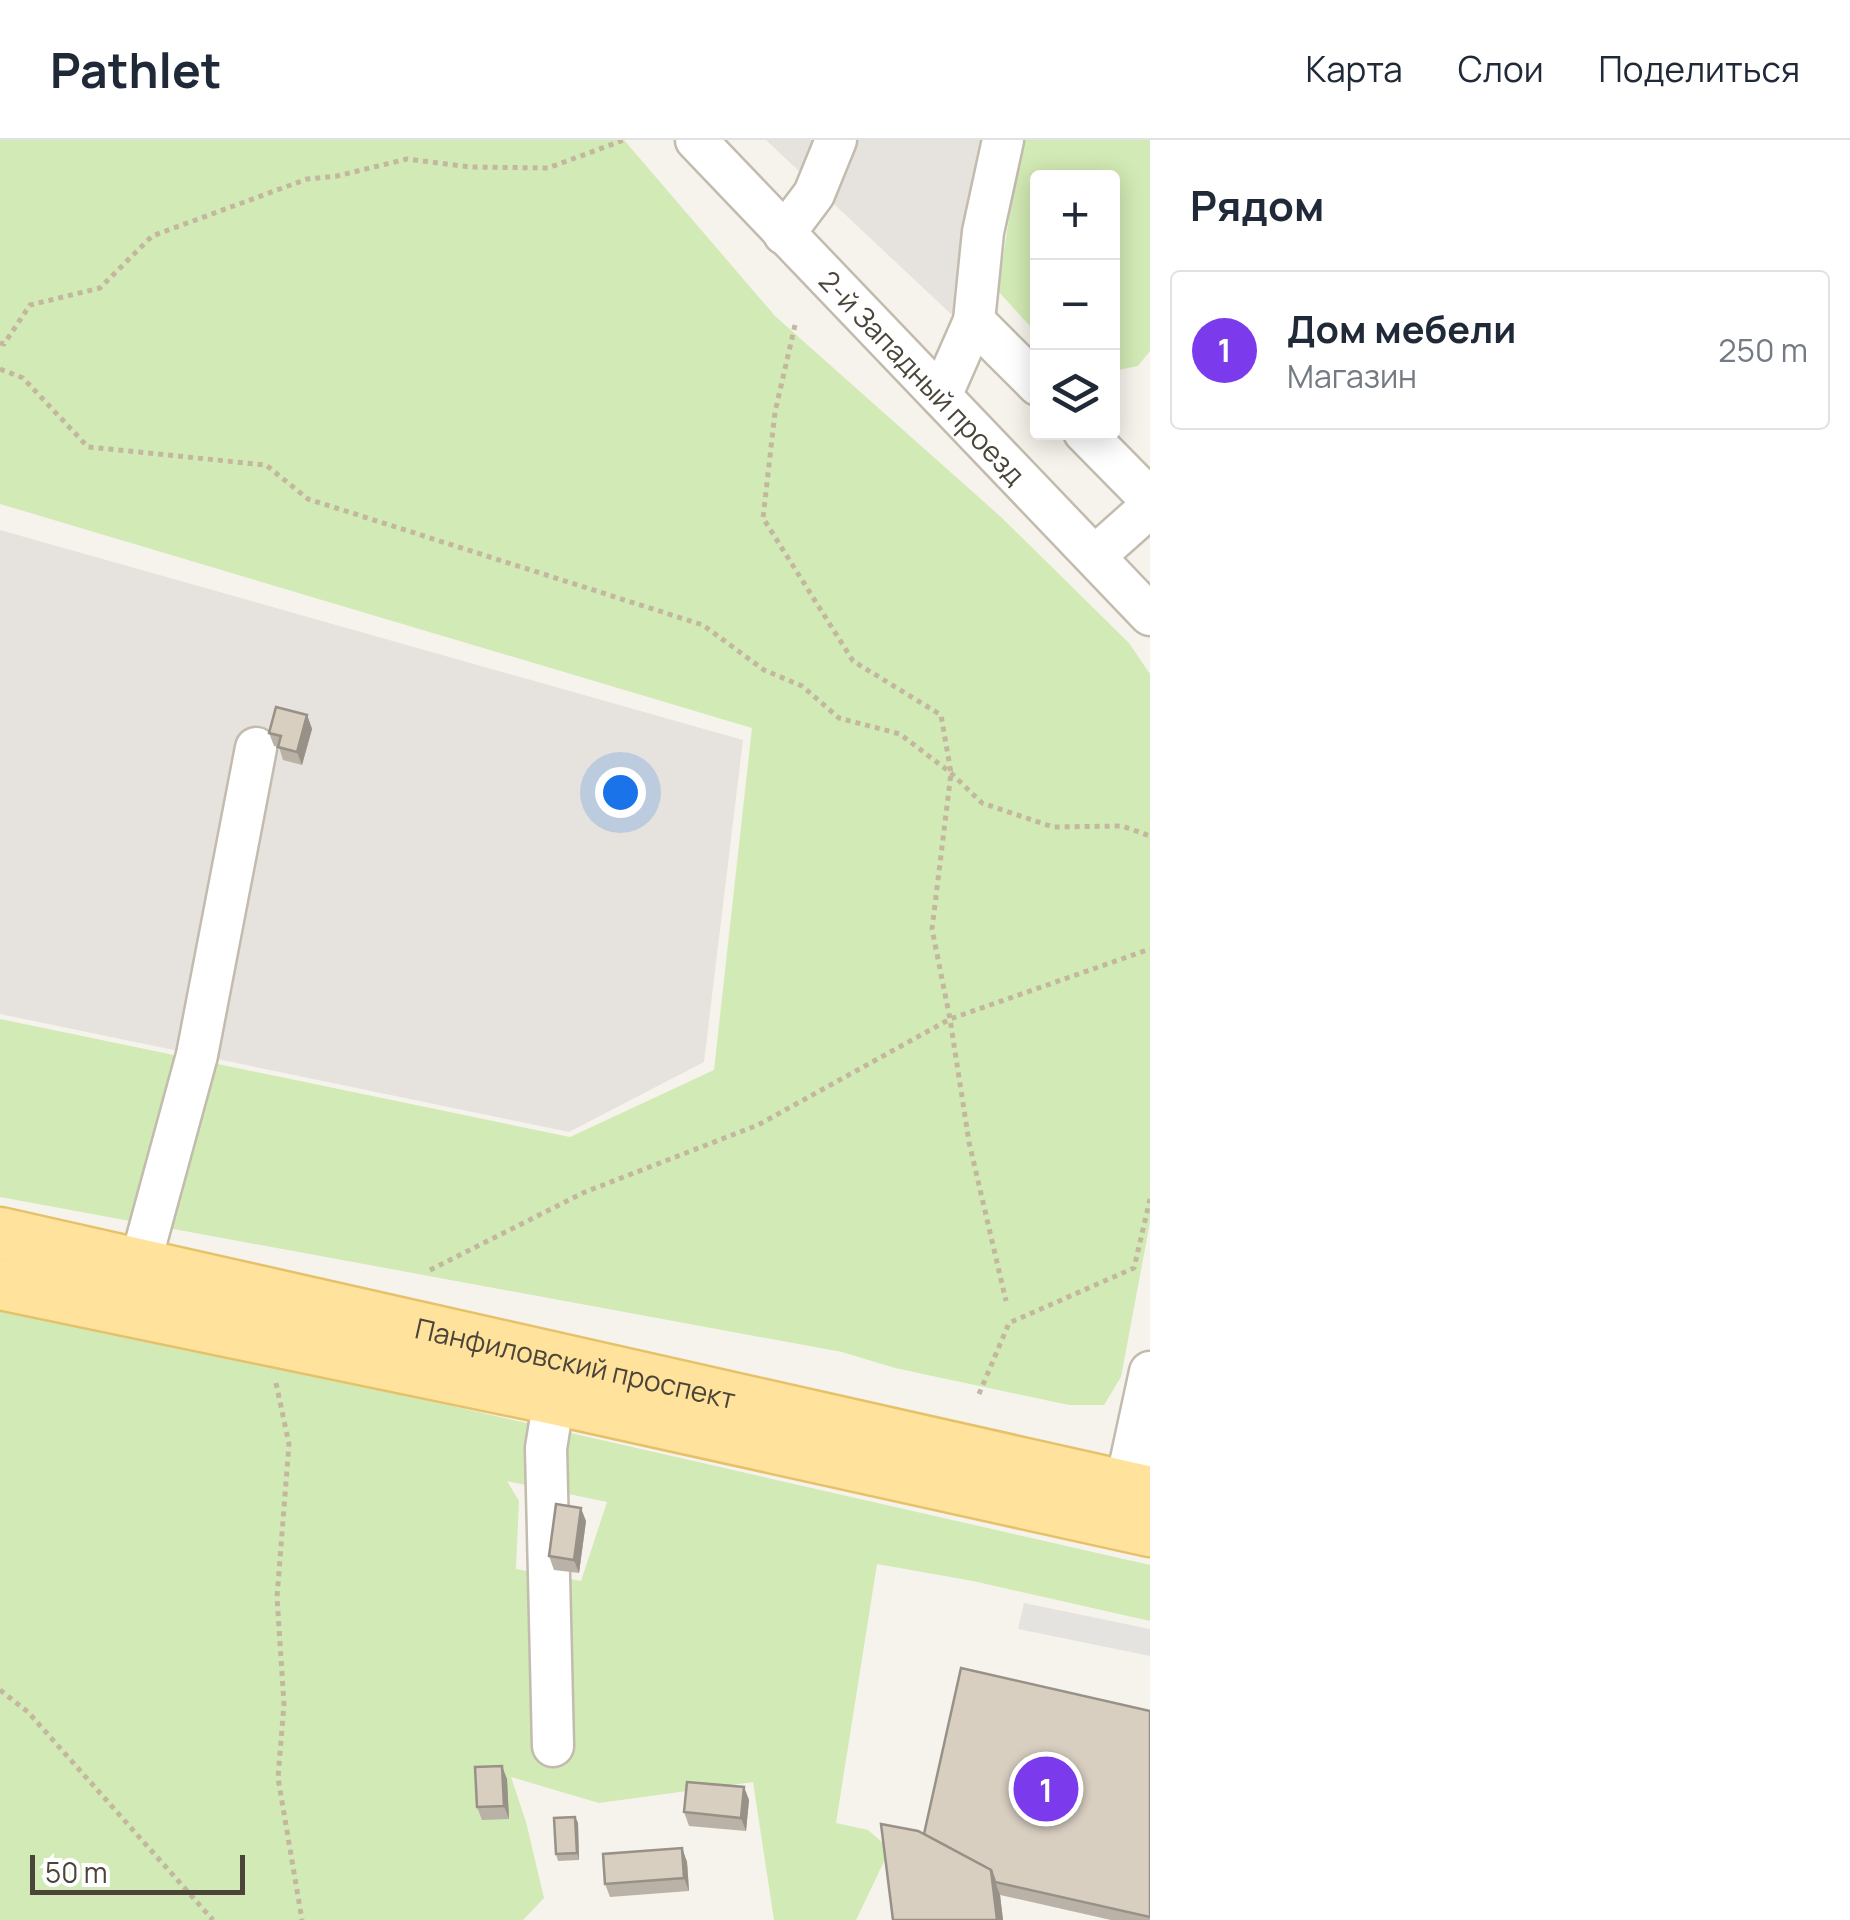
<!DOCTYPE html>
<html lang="ru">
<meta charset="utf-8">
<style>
body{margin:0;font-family:Manrope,sans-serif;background:#f6f6f7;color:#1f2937}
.controls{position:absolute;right:30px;top:30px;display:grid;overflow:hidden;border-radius:10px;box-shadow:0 5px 25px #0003}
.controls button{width:90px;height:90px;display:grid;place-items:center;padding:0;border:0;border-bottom:2px solid #e0e1e3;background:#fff;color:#1f2937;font:50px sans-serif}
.scale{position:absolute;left:30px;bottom:25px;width:215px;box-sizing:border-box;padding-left:10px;border:5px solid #4b4439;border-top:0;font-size:28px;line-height:35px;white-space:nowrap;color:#4b4439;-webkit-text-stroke:8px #fff;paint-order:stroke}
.you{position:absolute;left:620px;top:652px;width:35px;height:35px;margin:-25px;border:8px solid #fff;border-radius:50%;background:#1a73e8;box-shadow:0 0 0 15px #1a73e833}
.badge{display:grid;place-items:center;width:65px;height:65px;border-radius:50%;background:#7c3aed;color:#fff;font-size:32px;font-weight:700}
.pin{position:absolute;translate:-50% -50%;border:5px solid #fff;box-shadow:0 2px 10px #0006}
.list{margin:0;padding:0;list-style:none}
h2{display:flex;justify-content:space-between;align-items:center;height:130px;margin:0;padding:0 40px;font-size:42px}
h2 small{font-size:32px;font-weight:400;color:#747a83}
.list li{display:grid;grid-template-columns:65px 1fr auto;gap:30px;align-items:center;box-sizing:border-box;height:160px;margin:0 20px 20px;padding:0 20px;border:2px solid #e0e1e3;border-radius:10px}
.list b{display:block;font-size:38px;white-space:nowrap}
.list p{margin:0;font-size:32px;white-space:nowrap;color:#747a83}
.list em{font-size:32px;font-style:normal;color:#747a83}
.icon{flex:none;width:55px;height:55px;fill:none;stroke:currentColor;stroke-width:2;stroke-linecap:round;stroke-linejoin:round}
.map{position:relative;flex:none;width:1150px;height:1780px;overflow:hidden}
header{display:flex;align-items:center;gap:60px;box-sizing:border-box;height:140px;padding:0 50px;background:#fff;border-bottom:2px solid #e0e1e3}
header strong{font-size:48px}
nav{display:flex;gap:55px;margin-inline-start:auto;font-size:35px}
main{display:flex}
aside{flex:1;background:#fff}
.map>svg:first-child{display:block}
</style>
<header>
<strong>Pathlet</strong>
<nav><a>Карта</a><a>Слои</a><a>Поделиться</a></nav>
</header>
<main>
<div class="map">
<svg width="1150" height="1780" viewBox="0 0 1150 1780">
<rect width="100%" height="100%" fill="#f6f3ec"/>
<!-- industrial -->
<g fill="#e6e2dd">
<path d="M766 0H990L952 175Z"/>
<path d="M0 390 743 600 704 922 569 992 0 874Z"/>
</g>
<!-- green -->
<g fill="#d2eab5" fill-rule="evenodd">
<path d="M0 0H624L775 176 1001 377 1129 503 1150 534V1082L1121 1237 1104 1265H1069L895 1228 842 1212 0 1057V879L570 997 714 930 752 588 0 364Z"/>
<path d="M1021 0H1150V211L1138 226 1113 231 1112 38H1038L1037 194 998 151Z"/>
<path d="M0 1171 342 1241 1150 1425V1481L973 1441 877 1424 836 1683 868 1690 890 1709 856 1780H774L753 1642 599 1663 511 1637 526 1682 544 1758 523 1780H0ZM507 1341 607 1362 581 1441 516 1429 519 1361Z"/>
</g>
<!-- parking -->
<path fill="#e5e3e0" d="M1024 1463 1150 1489V1516L1018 1489Z"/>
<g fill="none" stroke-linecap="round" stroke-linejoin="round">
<defs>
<g id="minor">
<path id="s1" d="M696 0 1150 475"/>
<path d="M784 94 814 54 836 0"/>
<path d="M974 181 1038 245"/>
<path d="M941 256 974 181 983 92 1003 0"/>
<path d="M1084 292 1150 359"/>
<path d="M1095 416 1150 367"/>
<path d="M140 1124 197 915 256 608"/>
<path d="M1119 1375 1150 1232"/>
<path d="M553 1606 546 1308 554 1259"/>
</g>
<g id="major">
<path id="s2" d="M0 1093 1150 1352"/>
<path d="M0 1144 554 1259 1150 1391"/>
</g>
</defs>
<!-- minor casing -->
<use href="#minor" stroke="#c2bbae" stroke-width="45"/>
<!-- major casing -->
<use href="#major" stroke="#e6c16a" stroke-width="55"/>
<!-- path -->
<g stroke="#c4b79f" stroke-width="5" stroke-dasharray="5 5" stroke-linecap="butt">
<path d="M795 185 775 272 763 378 853 521 941 575 951 633 932 789 950 879 969 1002 1006 1161"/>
<path d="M0 203 4 204 30 165 100 148 152 96 307 39 337 36 407 19 470 27 548 28 624 0"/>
<path d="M0 229 23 238 88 307 266 325 308 359 703 485 764 530 802 546 839 578 900 594 951 633 982 663 1053 687 1122 686 1150 696"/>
<path d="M430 1130 585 1052 758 985 950 879 1150 809"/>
<path d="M276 1243 289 1304 277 1457 284 1564 278 1638 302 1780"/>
<path d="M979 1254 1009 1183 1134 1128 1150 1059"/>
<path d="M0 1550 28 1572 213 1780"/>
</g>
<!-- minor -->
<use href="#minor" stroke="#fff" stroke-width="40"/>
<!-- major -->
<use href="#major" stroke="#ffe39c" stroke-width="50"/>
</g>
<!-- wall -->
<g fill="#bab2a6">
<path d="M307 575 312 589 302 625 283 620 279 607 274 606 269 593Z"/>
<path d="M586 1381 579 1433 554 1430 549 1416Z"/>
<path d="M1150 1571V1780H1111L1000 1755 1003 1780H893L924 1694Z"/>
<path d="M507 1639 509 1679 482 1680 477 1667Z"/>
<path d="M744 1647 749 1660 746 1691 689 1686 684 1672Z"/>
<path d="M575 1677 578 1683 579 1720 558 1721 556 1714Z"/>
<path d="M682 1708 687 1722 689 1751 610 1757 605 1744Z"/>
</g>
<!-- shaded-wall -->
<g fill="#979187">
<path d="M307 575 312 589 302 625 297 612Z"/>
<path d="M581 1368 586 1381 579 1433 574 1420Z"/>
<path d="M502 1626 507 1639 509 1679 504 1666Z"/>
<path d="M744 1647 749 1660 746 1691 741 1678Z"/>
<path d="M575 1677 578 1683 579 1720 577 1713Z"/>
<path d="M682 1708 687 1722 689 1751 684 1738Z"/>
<path d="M991 1730 1000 1755 1003 1780H997Z"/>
</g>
<!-- building -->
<g fill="#d8cfc1" stroke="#979187" stroke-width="2.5">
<path d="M276 567 307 575 297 612 278 607 281 596 269 593Z"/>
<path d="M556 1364 581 1368 574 1420 549 1416Z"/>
<path d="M961 1528 1150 1571V1777L995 1742 991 1730 924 1694Z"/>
<path d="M502 1626 504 1666 477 1667 475 1627Z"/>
<path d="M687 1642 744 1647 741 1678 684 1672Z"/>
<path d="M575 1677 577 1713 556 1714 554 1678Z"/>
<path d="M881 1684 918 1691 991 1730 997 1780H893Z"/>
<path d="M682 1708 684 1738 605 1744 603 1714Z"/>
</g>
<g text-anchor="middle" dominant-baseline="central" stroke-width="9" stroke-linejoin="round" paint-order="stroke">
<!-- street labels -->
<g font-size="28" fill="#4b4439" stroke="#fff">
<text stroke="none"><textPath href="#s1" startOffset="328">2-й Западный проезд</textPath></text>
<text stroke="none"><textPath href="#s2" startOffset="590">Панфиловский проспект</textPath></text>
</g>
</g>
</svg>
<div class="controls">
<button>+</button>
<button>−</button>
<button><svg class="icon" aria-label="layers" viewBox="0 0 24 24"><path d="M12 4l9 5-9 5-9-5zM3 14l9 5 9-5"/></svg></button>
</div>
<div class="scale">50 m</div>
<div class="you"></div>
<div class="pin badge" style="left:1046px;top:1649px">1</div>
</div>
<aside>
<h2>Рядом<small></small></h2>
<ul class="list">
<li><span class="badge">1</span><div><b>Дом мебели</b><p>Магазин</p></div><em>250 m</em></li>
</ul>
</aside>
</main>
